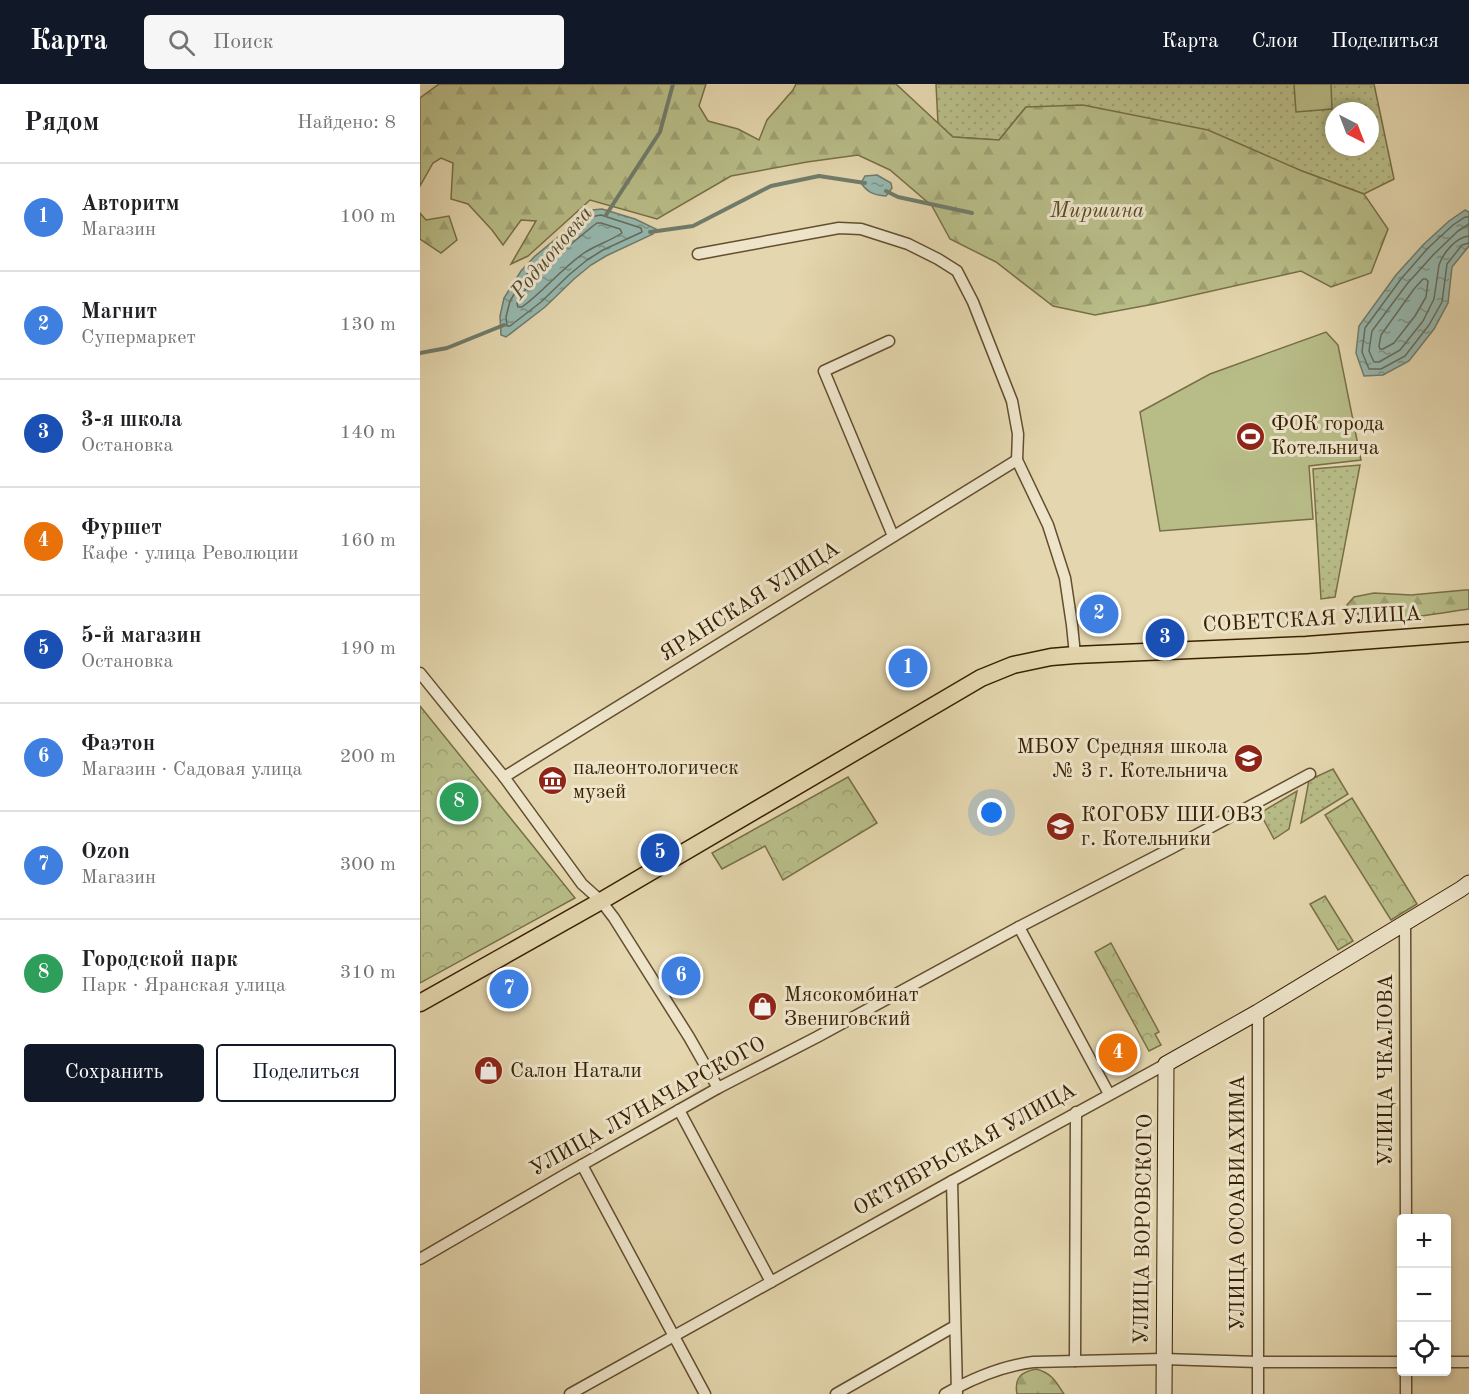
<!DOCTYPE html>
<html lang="ru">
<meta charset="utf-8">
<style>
body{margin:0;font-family:"Old Standard TT",serif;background:#f6f6f6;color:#202124}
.controls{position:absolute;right:18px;bottom:18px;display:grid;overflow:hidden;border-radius:6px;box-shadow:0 3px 9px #0003}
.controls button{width:54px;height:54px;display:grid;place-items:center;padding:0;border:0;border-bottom:2px solid #e0e0e0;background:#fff;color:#202124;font:30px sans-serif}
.compass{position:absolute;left:905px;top:18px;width:54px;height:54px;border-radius:50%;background:#fff;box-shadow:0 3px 9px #0003;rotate:138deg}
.you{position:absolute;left:572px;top:729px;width:21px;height:21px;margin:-15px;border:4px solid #fff;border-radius:50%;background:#1a73e8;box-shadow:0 0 0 9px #1a73e833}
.badge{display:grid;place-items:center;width:39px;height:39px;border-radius:50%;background:#111827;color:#fff;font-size:20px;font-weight:700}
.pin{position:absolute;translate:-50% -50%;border:3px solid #fff;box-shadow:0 2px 6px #0006}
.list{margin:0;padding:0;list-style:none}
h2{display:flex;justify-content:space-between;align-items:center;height:78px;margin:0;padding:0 24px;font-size:26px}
h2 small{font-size:20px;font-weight:400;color:#757577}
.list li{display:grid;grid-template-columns:39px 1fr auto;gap:18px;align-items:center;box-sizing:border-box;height:108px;padding:0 24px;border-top:2px solid #e0e0e0}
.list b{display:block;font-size:22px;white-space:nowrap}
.list p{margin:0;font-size:20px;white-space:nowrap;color:#757577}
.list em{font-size:20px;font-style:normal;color:#757577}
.actions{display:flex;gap:12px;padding:18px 24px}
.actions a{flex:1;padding:14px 0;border:2px solid #111827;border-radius:6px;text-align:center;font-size:21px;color:#111827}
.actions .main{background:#111827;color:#fff}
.icon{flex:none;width:33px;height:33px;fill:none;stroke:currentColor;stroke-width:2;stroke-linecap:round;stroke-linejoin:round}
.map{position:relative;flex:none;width:1049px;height:1310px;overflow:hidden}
header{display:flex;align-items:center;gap:36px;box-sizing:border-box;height:84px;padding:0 30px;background:#111827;color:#fff}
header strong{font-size:28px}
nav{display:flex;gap:33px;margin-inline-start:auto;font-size:21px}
.search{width:420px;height:54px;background:#f6f6f6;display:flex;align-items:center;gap:15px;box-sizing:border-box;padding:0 21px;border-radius:6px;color:#757577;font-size:22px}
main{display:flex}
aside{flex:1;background:#fff}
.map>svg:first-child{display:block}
</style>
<header>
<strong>Карта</strong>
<div class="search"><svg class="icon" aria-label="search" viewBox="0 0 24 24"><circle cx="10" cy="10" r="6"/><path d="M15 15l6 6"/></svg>Поиск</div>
<nav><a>Карта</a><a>Слои</a><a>Поделиться</a></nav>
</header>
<main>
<aside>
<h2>Рядом<small>Найдено: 8</small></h2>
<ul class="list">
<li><span class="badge" style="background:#3f7fe0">1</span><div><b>Авторитм</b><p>Магазин</p></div><em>100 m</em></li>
<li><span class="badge" style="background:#3f7fe0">2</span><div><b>Магнит</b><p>Супермаркет</p></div><em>130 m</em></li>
<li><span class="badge" style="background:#1a4fb4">3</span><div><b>3-я школа</b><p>Остановка</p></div><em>140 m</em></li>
<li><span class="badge" style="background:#e8710a">4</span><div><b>Фуршет</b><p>Кафе · улица Революции</p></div><em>160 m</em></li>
<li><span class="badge" style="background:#1a4fb4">5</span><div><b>5-й магазин</b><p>Остановка</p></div><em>190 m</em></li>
<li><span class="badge" style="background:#3f7fe0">6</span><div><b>Фаэтон</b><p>Магазин · Садовая улица</p></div><em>200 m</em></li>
<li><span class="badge" style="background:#3f7fe0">7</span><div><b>Ozon</b><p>Магазин</p></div><em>300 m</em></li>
<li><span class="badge" style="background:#2e9e5b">8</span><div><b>Городской парк</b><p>Парк · Яранская улица</p></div><em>310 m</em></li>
</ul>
<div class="actions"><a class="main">Сохранить</a><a>Поделиться</a></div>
</aside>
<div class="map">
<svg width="1049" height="1310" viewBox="0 0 1049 1310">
<defs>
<pattern id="grass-dots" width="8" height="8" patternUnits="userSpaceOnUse" patternTransform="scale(1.5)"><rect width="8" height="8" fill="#b8bd88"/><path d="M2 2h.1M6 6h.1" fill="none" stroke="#9fa274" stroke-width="1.8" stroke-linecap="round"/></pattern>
<pattern id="forest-firs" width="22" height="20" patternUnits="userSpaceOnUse" patternTransform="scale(1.5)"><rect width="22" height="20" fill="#b8bd88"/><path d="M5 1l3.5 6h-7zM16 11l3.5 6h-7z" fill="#9fa274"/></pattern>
<pattern id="park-crowns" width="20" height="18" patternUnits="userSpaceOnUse" patternTransform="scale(1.5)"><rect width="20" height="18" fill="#b8bd88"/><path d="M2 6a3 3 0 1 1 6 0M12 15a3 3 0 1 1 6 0" fill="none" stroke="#9fa274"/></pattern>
<pattern id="water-ripples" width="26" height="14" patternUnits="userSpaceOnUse" patternTransform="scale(1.5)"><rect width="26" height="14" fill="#96b8b0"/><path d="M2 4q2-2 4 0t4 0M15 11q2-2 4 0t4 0" fill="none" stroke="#7b958d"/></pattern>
</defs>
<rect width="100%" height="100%" fill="#e4d6ae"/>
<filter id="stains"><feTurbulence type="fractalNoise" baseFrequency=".00333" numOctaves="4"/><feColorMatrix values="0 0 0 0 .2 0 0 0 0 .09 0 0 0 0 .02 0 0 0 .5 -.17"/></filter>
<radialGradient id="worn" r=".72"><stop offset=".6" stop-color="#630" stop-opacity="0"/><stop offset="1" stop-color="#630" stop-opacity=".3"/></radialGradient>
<!-- grass -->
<g fill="url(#grass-dots)" stroke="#786f46" stroke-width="1.5" fill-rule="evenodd">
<path d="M516 0H954L974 95 944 110 882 87 606 23 579 56 533 53 518 40ZM914 27H950V63H914Z"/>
<path d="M940 381 915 513 901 515 893 385Z"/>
<path d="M913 685 928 710 881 739 889 696Z"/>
<path d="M877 707 869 745 854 755 840 729Z"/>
</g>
<!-- forest -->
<g fill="url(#forest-firs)" stroke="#786f46" stroke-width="1.5">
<path d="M19 0H286L279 22 288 37 318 45 339 56 347 36 373 6 376 0H476L533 53 579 56 606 23 663 21 788 46 882 87 944 110 968 145 951 189 911 203 881 187 734 220 675 231 633 222 576 178 530 155 512 122 470 86 438 71 387 78 311 92 237 135 170 116 108 172 91 180 116 137 101 136 83 161 72 146 48 120 31 115 33 79 21 74 13 79 0 102V14Z"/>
<path d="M0 129 6 136 29 132 37 156 21 169 0 155Z"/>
<path d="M1045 506H1049V525C1019 529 965 541 938 530 933 528 931 524 927 521L934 513 954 509 991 511Z"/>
<path d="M616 1285C632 1289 636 1298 644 1310H597C594 1294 601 1288 616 1285Z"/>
</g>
<!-- park -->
<g fill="url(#park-crowns)" stroke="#786f46" stroke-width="1.5">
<path d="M0 622 155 814 0 899Z"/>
<path d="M428 693 457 739 363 796 345 762 302 785 292 769Z"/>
<path d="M932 714 997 820 971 836 905 731Z"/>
<path d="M905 812 933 857 918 866 890 820Z"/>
<path d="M691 859 739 948 735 950 741 961 729 967 675 868Z"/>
</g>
<!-- pitch -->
<g fill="#b8bd88" stroke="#786f46" stroke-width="1.5">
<path d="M874 0H911L912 25 876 28Z"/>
<path d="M906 248 918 261 941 376 889 382 893 435 740 447 720 328 790 290Z"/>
</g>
<!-- water -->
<g fill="url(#water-ripples)" stroke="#707c6b" stroke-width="1.5">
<path d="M457 91 471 99 472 104 466 112C454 111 448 109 441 99L445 92Z"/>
<path d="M182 125 215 135 236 145 233 150 186 172 171 181 154 195 125 223 86 253 81 251 80 232 84 214 101 187 115 172 165 131 172 126Z"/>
<path d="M1045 126 1049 128V162L1032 183 1028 219 1014 245 989 277 963 291 944 292 936 269 939 242 976 191 1004 160 1029 137Z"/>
</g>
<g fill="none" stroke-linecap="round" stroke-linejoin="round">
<!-- shore -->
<g stroke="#676c5a" stroke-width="1.5">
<path d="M181 131 221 144 222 148 183 166 167 176 150 190 121 218 90 242H87L86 233 90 217 106 191 119 177 169 136 175 132Z"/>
<path d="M1049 133H1045L1033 141 1008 164 981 195 945 244 942 268 949 285H961L985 272 1009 241 1022 218 1027 180 1042 161 1049 159"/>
<path d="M181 139 200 145 202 149C190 157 176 161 164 169 141 185 124 207 102 223H98L97 219 112 195 124 182 173 142 177 139Z"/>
<path d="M1049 140 1038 147 1014 170 987 200 952 247 949 267 954 278H959L980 266 1003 237 1014 215 1019 181C1023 169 1036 153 1049 152"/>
<path d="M1003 195H1006L1008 197 1006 213 995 232 974 259 963 265H960L959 262 961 251 994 205Z"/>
</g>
<!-- stream -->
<g stroke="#707c6b" stroke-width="4">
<path d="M466 107 478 113 552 129"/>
<path d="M186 131 240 48 253 0"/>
<path d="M230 148 273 142 351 102 399 92 445 99"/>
<path d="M0 269 27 264 84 241"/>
</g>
<defs>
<g id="street">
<path d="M278 170 419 144 441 145 488 160 518 175 537 187 553 218 592 317 598 350 597 376 628 441 645 494 652 541 655 571"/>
<path d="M469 257 404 287 473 452"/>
<path d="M0 589 84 693 162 800 181 817 194 834 269 953 298 1004"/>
<path d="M84 693 597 376"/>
<path d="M985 838 986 1134"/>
<path d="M599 843 689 1010"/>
<path d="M838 928V1310"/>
<path d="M259 1026 351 1198"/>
<path d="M162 1081 285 1310"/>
<path d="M532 1097 537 1309"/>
<path d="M0 1175 146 1090 298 1004 397 953 599 843 750 765 890 690"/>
<path d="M655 1277 656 1028"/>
<path d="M1026 1278H1049"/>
<path d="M150 1310 532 1097 746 980"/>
<path d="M416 1310 535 1242"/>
<path d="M525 1310C553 1294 582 1282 613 1278L743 1275 838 1278H982"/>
<path d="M986 1310V1288"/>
</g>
<path id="secondary" d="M744 1310 746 980 838 928 1041 805 1049 799"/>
<path id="primary" d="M0 919 181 817 561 594 593 581 631 573 655 571 886 561 1049 549"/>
</defs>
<!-- street casing -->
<use href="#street" stroke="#634e2e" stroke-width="13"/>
<!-- secondary casing -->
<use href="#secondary" stroke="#382103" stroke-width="17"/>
<!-- primary casing -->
<use href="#primary" stroke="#382103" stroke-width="19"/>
<!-- street -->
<use href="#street" stroke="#ede4ca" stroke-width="10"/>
<!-- secondary -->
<use href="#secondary" stroke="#ede4ca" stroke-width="15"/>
<!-- primary -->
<use href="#primary" stroke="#e4d6ae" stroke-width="16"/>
</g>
<!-- icons -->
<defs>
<symbol id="stadium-disc" viewBox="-11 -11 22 22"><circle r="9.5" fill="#8f2418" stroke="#ede4ca"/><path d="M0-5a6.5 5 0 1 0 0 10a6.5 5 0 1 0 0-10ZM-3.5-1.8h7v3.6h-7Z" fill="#fff"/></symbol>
<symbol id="school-disc" viewBox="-11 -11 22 22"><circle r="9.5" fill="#8f2418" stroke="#ede4ca"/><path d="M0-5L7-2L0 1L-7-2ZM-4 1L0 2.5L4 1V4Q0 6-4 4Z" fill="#fff"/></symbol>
<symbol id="museum-disc" viewBox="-11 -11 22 22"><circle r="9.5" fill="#8f2418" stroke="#ede4ca"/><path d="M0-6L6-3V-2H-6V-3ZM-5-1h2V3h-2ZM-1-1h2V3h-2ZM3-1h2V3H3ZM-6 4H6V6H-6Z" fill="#fff"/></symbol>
<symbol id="shop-disc" viewBox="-11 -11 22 22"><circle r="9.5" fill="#8f2418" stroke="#ede4ca"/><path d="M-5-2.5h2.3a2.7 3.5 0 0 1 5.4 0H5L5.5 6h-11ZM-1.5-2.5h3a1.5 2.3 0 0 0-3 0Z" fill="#fff"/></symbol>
</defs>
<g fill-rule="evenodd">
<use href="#stadium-disc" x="814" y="336" width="33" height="33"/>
<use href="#school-disc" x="812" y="658" width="33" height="33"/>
<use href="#museum-disc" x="116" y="680" width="33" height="33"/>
<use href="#school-disc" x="624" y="726" width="33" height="33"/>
<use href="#shop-disc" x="326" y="906" width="33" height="33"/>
<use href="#shop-disc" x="52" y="970" width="33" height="33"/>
</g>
<g text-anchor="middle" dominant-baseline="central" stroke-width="6" stroke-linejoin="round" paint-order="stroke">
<!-- park labels -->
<g font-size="21" font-style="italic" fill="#584824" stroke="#ede4ca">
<text x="677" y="127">Миршина</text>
</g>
<!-- poi labels -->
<g font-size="21" fill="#382103" stroke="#ede4ca" text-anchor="start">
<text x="851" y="340">ФОК города<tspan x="851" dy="24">Котельнича</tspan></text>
<text x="808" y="663" text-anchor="end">МБОУ Средняя школа<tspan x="808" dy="24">№ 3 г. Котельнича</tspan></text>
<text x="153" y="684">палеонтологическ<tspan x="153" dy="24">музей</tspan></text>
<text x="661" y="731">КОГОБУ ШИ ОВЗ<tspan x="661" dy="24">г. Котельники</tspan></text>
<text x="364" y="911">Мясокомбинат<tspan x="364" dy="24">Звениговский</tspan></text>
<text x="90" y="987">Салон Натали</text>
</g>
<!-- street labels -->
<g font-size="21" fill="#382103" stroke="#ede4ca">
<text transform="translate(330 518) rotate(-32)">ЯРАНСКАЯ УЛИЦА</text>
<text transform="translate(892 536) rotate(-3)">СОВЕТСКАЯ УЛИЦА</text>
<text transform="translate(966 986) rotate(-90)">УЛИЦА ЧКАЛОВА</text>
<text transform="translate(228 1023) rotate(-29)">УЛИЦА ЛУНАЧАРСКОГО</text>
<text transform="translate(545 1066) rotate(-29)">ОКТЯБРЬСКАЯ УЛИЦА</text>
<text transform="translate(818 1119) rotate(-90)">УЛИЦА ОСОАВИАХИМА</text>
<text transform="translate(724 1145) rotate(-89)">УЛИЦА ВОРОВСКОГО</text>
</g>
<!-- water labels -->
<g font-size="22" font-style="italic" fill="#544e37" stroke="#ede4ca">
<text transform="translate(132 169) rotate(-50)">Родионовка</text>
</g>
</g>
<rect width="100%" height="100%" filter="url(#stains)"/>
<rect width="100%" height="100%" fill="url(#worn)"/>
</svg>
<div class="controls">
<button>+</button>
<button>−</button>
<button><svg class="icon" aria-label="locate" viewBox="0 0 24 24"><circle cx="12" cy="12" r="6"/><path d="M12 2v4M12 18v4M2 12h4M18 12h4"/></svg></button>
</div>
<svg class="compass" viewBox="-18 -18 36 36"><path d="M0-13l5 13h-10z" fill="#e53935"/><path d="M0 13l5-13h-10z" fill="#757577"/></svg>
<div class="you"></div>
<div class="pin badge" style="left:488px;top:584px;background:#3f7fe0">1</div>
<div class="pin badge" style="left:679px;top:530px;background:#3f7fe0">2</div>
<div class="pin badge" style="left:745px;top:554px;background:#1a4fb4">3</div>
<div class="pin badge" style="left:698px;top:969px;background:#e8710a">4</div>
<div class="pin badge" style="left:240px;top:769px;background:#1a4fb4">5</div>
<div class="pin badge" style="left:261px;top:892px;background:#3f7fe0">6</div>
<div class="pin badge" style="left:89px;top:905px;background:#3f7fe0">7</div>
<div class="pin badge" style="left:39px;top:718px;background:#2e9e5b">8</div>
</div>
</main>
